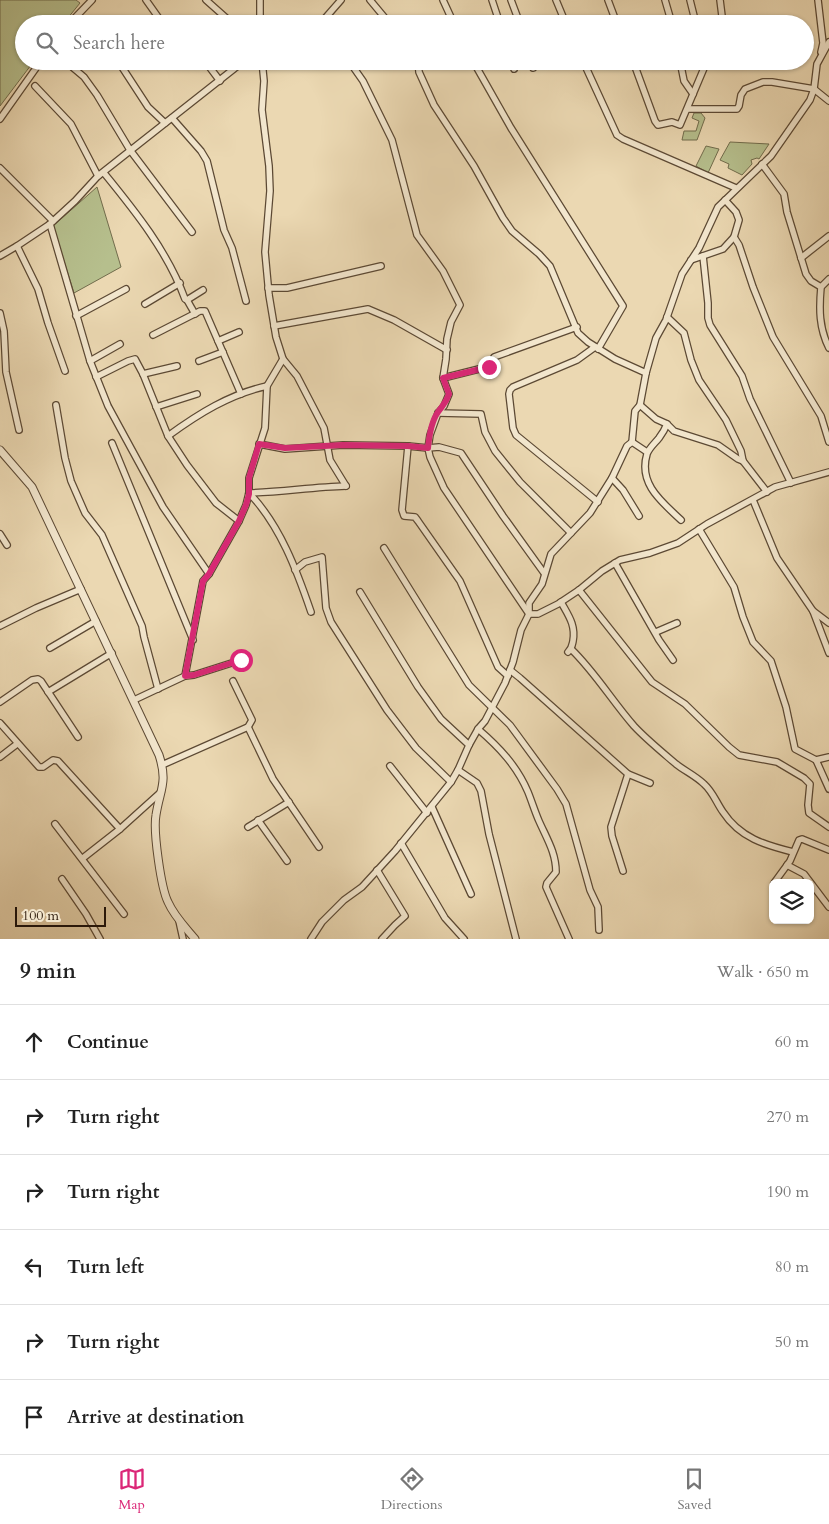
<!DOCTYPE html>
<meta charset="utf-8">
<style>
body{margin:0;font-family:Cardo,serif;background:#f6f6f6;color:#222}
.controls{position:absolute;right:15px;bottom:15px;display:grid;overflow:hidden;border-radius:8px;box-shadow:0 1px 4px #0004}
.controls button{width:45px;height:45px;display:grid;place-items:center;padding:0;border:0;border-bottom:1px solid #e0e0e0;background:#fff;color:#222;font:25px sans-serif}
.scale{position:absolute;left:15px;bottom:12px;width:91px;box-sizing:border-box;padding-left:5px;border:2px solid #2c190a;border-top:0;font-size:14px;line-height:18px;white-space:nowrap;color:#2c190a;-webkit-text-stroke:4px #f2e6cd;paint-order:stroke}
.stop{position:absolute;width:15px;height:15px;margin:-11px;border:4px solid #db2777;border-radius:50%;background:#fff}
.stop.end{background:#db2777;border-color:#fff;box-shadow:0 1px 5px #0008}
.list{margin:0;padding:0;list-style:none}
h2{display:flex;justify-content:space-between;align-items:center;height:65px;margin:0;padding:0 20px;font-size:21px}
h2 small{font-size:16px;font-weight:400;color:#767676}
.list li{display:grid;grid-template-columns:32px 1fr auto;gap:15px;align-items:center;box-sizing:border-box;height:75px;padding:0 20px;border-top:1px solid #e0e0e0}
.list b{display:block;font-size:19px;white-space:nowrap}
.list em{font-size:16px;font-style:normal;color:#767676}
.icon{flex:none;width:28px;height:28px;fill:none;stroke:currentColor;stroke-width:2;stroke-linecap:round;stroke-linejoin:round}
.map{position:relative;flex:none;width:829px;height:939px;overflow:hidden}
.search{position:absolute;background:#fff;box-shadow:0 1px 4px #0004;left:15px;right:15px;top:15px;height:55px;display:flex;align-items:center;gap:12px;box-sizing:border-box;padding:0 18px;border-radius:28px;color:#767676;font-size:19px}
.sheet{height:515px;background:#fff}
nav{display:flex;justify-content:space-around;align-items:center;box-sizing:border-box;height:70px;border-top:1px solid #e0e0e0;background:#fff;font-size:14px;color:#767676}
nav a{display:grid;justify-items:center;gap:2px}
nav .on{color:#db2777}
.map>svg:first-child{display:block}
</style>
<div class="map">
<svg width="829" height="939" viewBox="0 0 829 939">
<rect width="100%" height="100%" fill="#ebd8b2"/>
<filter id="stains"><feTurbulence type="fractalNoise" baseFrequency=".004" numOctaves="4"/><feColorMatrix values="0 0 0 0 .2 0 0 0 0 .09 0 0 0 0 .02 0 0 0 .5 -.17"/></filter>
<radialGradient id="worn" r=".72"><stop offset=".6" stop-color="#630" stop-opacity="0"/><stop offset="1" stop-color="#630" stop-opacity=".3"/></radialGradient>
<!-- green -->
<g fill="#b6bf8d" stroke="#716c4c">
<path d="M0 0H76L80 3 63 24H24V61H34L0 106Z"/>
<path d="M694 113H701L705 118 697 140H682L684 131H696L699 121 692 118Z"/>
<path d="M730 142 769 144 759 159 757 158 751 160 752 164 742 175 728 168 729 164 720 160Z"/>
<path d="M706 146 719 149 708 173 696 166Z"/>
<path d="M97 187 121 267 74 293 53 226Z"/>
</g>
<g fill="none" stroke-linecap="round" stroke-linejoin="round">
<defs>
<g id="minor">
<path d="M146 0 163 24"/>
<path d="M206 0 233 24"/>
<path d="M370 0 390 24"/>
<path d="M443 0 454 24"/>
<path d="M492 0 500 24"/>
<path d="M511 0 520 24"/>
<path d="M556 0 566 24"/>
<path d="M608 0 617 24"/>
<path d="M665 0 672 24"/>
<path d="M690 0 696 24"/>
<path d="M720 0 723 24"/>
<path d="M818 0 823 43 821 52"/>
<path d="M69 24 92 0"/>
<path d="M260 24V0"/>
<path d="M320 24 341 0"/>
<path d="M65 61 84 77 97 95 130 150 192 232"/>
<path d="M118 61 148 107 165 123"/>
<path d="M205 61 220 81"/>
<path d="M262 61 264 81 262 110 269 166 270 191 265 252 269 295 276 337 283 359 297 376 324 428 330 460 346 486"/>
<path d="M349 61 363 81 392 140 417 235 443 271 460 305 451 322 447 339 446 359 443 378 449 394 444 406 438 413 430 435 428 448 430 457 444 488 529 614H538L558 604 579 590 602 571 620 560 650 553 678 543 707 524 775 487 829 472"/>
<path d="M418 61 419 72 434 105 474 166 503 218 512 231 539 254 550 266 578 333 588 342 615 359 646 373"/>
<path d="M473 61 511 128 623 306 598 349"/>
<path d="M512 61 514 69"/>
<path d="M531 61 533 68"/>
<path d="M583 61 617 135 623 139 736 188"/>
<path d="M633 61 655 121 658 125 672 122 680 125 707 61"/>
<path d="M680 61 684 81 693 94"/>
<path d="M35 86 71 124 98 176"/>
<path d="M688 109H737L739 106 741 95 745 89 763 82H772L814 89 829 101"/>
<path d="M172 118 201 151 207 161 224 230 232 248 246 301"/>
<path d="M0 119 41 61"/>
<path d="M762 164 784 194 787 212 806 274 811 281 821 287"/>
<path d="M0 168 53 221"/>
<path d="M104 173C135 211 168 252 185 299L187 300 203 290"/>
<path d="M50 224 90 361 108 406 163 507 209 574"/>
<path d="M734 237 739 245 753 287 773 337 821 416 829 442"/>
<path d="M17 246 38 289 48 323 65 371"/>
<path d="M0 256 17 246 50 224 75 201 98 176 235 68 246 61"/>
<path d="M703 256 708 303V318L710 325 742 376 750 399 791 483"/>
<path d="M801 258 829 236"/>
<path d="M691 260 723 249 734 237 739 220 736 212 725 200"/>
<path d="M829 279 821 287C819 309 819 328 829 348"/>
<path d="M268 288H287L381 266"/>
<path d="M187 300 195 314"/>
<path d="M145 304 180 283"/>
<path d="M0 313 4 331 6 372 19 430"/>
<path d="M76 316 126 289"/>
<path d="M667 317 684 333 691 360 699 380 726 420 741 451 743 461 767 492"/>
<path d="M274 326 368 309 394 320 447 350"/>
<path d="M153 335 200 311H205L241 394"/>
<path d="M218 341 239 332"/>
<path d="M595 347 577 360 513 387 510 390 509 394 513 428 516 435 598 502"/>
<path d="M90 361 120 344"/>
<path d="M199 361 223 352"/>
<path d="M143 374 177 366"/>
<path d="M96 377 128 361 135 359 143 374 168 436 187 465 216 503 239 521"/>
<path d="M443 378 491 366 494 357 577 327"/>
<path d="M56 405 65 458 71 481 85 513 102 535 142 626 144 637 158 689"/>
<path d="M640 405 656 419 667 424 674 431 718 445 738 459 743 461"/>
<path d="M156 407 197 394"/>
<path d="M438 413 481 414 485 432 495 451 520 482 571 533"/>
<path d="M667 424C665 429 662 434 659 438 655 443 649 448 647 454 638 484 662 502 681 520"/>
<path d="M168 436C198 414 230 394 267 386"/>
<path d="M632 442 647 452"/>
<path d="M112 443 193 640"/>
<path d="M259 444 285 449 343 445 408 446 428 448 439 447 461 453 503 516 544 573"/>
<path d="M408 446 402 510 404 516 415 517 418 521 460 581 498 667 508 676"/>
<path d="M612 478 623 490 639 516"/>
<path d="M249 493C280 525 297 571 311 612"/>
<path d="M249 493C282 492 313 487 346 486"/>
<path d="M753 500 777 558 813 611 829 653"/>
<path d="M699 529 734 587 743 617 753 642 771 661 786 707 795 749 816 760 829 757"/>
<path d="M0 534 7 545"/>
<path d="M384 548 469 685 510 725 557 789 566 804 590 890 598 907 599 930"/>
<path d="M615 563 659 640 673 660"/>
<path d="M295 570 305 562 322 557 326 608 331 622 387 710 416 748 451 782"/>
<path d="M579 590 652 682 685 704 729 747 739 755 777 762 804 778 810 784 808 805 809 813 829 827"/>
<path d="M360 592 418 687 441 719 469 745"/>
<path d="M561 602C568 615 576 625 573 641 572 646 572 648 568 652"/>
<path d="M813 611 829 623"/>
<path d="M0 626 36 608 81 589"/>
<path d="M656 632 677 623"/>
<path d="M50 648 96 621"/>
<path d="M571 649C595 672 612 701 634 726 646 739 662 752 676 764 685 771 696 776 704 784 713 792 716 802 723 812 740 838 765 845 793 852"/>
<path d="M510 670 520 678 628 774 650 783"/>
<path d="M185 676 194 675 241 660"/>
<path d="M48 692 112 653"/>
<path d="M134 700 185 676 203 581 209 574 239 521 246 505 249 493V478L265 428 267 386 283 359"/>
<path d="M0 702 32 680 38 679 41 681 78 737"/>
<path d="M0 723 39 767H43L53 760 58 761 120 829"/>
<path d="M248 727 273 779 319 847"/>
<path d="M478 729C499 747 517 766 528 792 532 802 535 812 539 821 547 839 556 853 556 872L547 883 546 887 569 939"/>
<path d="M0 757 17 744"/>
<path d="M816 760 829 789"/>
<path d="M162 765 248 727 252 720 233 681"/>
<path d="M390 766 427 813"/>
<path d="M458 770 477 783 481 791 489 834 516 939"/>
<path d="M432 807 471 894"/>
<path d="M258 820 287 861"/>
<path d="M55 824 124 914"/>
<path d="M248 827 289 802"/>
<path d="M401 843 445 918 464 939"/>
<path d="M83 858 120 829 161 792"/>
<path d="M787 865 804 874 829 907"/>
<path d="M377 870 405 916 395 925 382 939"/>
<path d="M623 871 612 836 611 827 628 774"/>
<path d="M62 879 86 914 100 939"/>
<path d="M774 883 790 861 799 840 802 839 829 850"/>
<path d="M179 921 183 939"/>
<path d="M311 939 322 922 344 900 362 887 395 851 451 782 458 770 469 745 478 729 485 721 505 683 513 662 521 630 529 614V603L542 584 551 554 590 513 612 478 627 446 632 442 635 411 640 405 646 373 656 338 666 320 682 274 699 248 718 207 771 156 810 100 814 89 817 64 829 42"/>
</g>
<path id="tertiary" d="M0 450 32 487 159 755C168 783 160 789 156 815 153 831 161 888 168 902 174 916 185 927 195 939"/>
</defs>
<!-- minor casing -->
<use href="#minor" stroke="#5c4934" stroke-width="8"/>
<!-- tertiary casing -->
<use href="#tertiary" stroke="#5c4934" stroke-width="9"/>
<!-- minor -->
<use href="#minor" stroke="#f2e6cd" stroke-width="5.5"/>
<!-- tertiary -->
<use href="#tertiary" stroke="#f2e6cd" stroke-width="7"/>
</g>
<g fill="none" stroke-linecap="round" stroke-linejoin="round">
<!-- route -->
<path stroke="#db2777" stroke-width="6" d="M241 660 194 675 185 676 203 581 209 574 239 521 246 505 249 494V478L259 444 285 448 343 445 408 446 428 448C429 437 431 422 438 412 443 405 446 403 449 394L443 378 489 367"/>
</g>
<rect width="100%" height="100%" filter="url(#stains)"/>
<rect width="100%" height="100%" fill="url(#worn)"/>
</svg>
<div class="controls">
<button><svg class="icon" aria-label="layers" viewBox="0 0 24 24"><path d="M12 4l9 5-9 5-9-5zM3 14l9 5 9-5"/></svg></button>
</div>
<div class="scale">100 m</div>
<div class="stop" style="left:241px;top:660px"></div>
<div class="stop end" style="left:489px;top:367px"></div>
<div class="search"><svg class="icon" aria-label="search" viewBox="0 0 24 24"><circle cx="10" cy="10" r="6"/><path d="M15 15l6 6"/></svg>Search here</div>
</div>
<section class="sheet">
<h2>9 min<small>Walk · 650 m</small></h2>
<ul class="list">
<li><svg class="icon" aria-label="ahead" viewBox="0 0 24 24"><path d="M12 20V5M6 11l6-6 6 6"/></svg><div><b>Continue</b></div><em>60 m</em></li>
<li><svg class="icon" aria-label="right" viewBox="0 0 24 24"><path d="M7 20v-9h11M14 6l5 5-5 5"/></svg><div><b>Turn right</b></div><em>270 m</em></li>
<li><svg class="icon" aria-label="right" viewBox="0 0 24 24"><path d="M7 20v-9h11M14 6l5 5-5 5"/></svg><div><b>Turn right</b></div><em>190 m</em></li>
<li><svg class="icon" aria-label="left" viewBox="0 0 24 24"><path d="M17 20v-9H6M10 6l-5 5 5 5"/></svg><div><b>Turn left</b></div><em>80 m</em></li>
<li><svg class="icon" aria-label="right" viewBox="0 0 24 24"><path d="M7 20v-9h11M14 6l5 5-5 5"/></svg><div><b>Turn right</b></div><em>50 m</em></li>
<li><svg class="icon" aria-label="arrive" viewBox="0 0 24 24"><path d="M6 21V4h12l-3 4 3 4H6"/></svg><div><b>Arrive at destination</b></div></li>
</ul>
</section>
<nav>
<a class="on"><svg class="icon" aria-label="map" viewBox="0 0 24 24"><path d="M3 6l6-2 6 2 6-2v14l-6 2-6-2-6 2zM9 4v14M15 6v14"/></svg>Map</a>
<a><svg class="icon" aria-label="directions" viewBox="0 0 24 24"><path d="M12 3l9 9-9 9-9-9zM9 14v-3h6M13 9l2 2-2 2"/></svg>Directions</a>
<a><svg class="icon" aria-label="saved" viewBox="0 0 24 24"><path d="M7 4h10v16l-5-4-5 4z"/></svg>Saved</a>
</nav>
